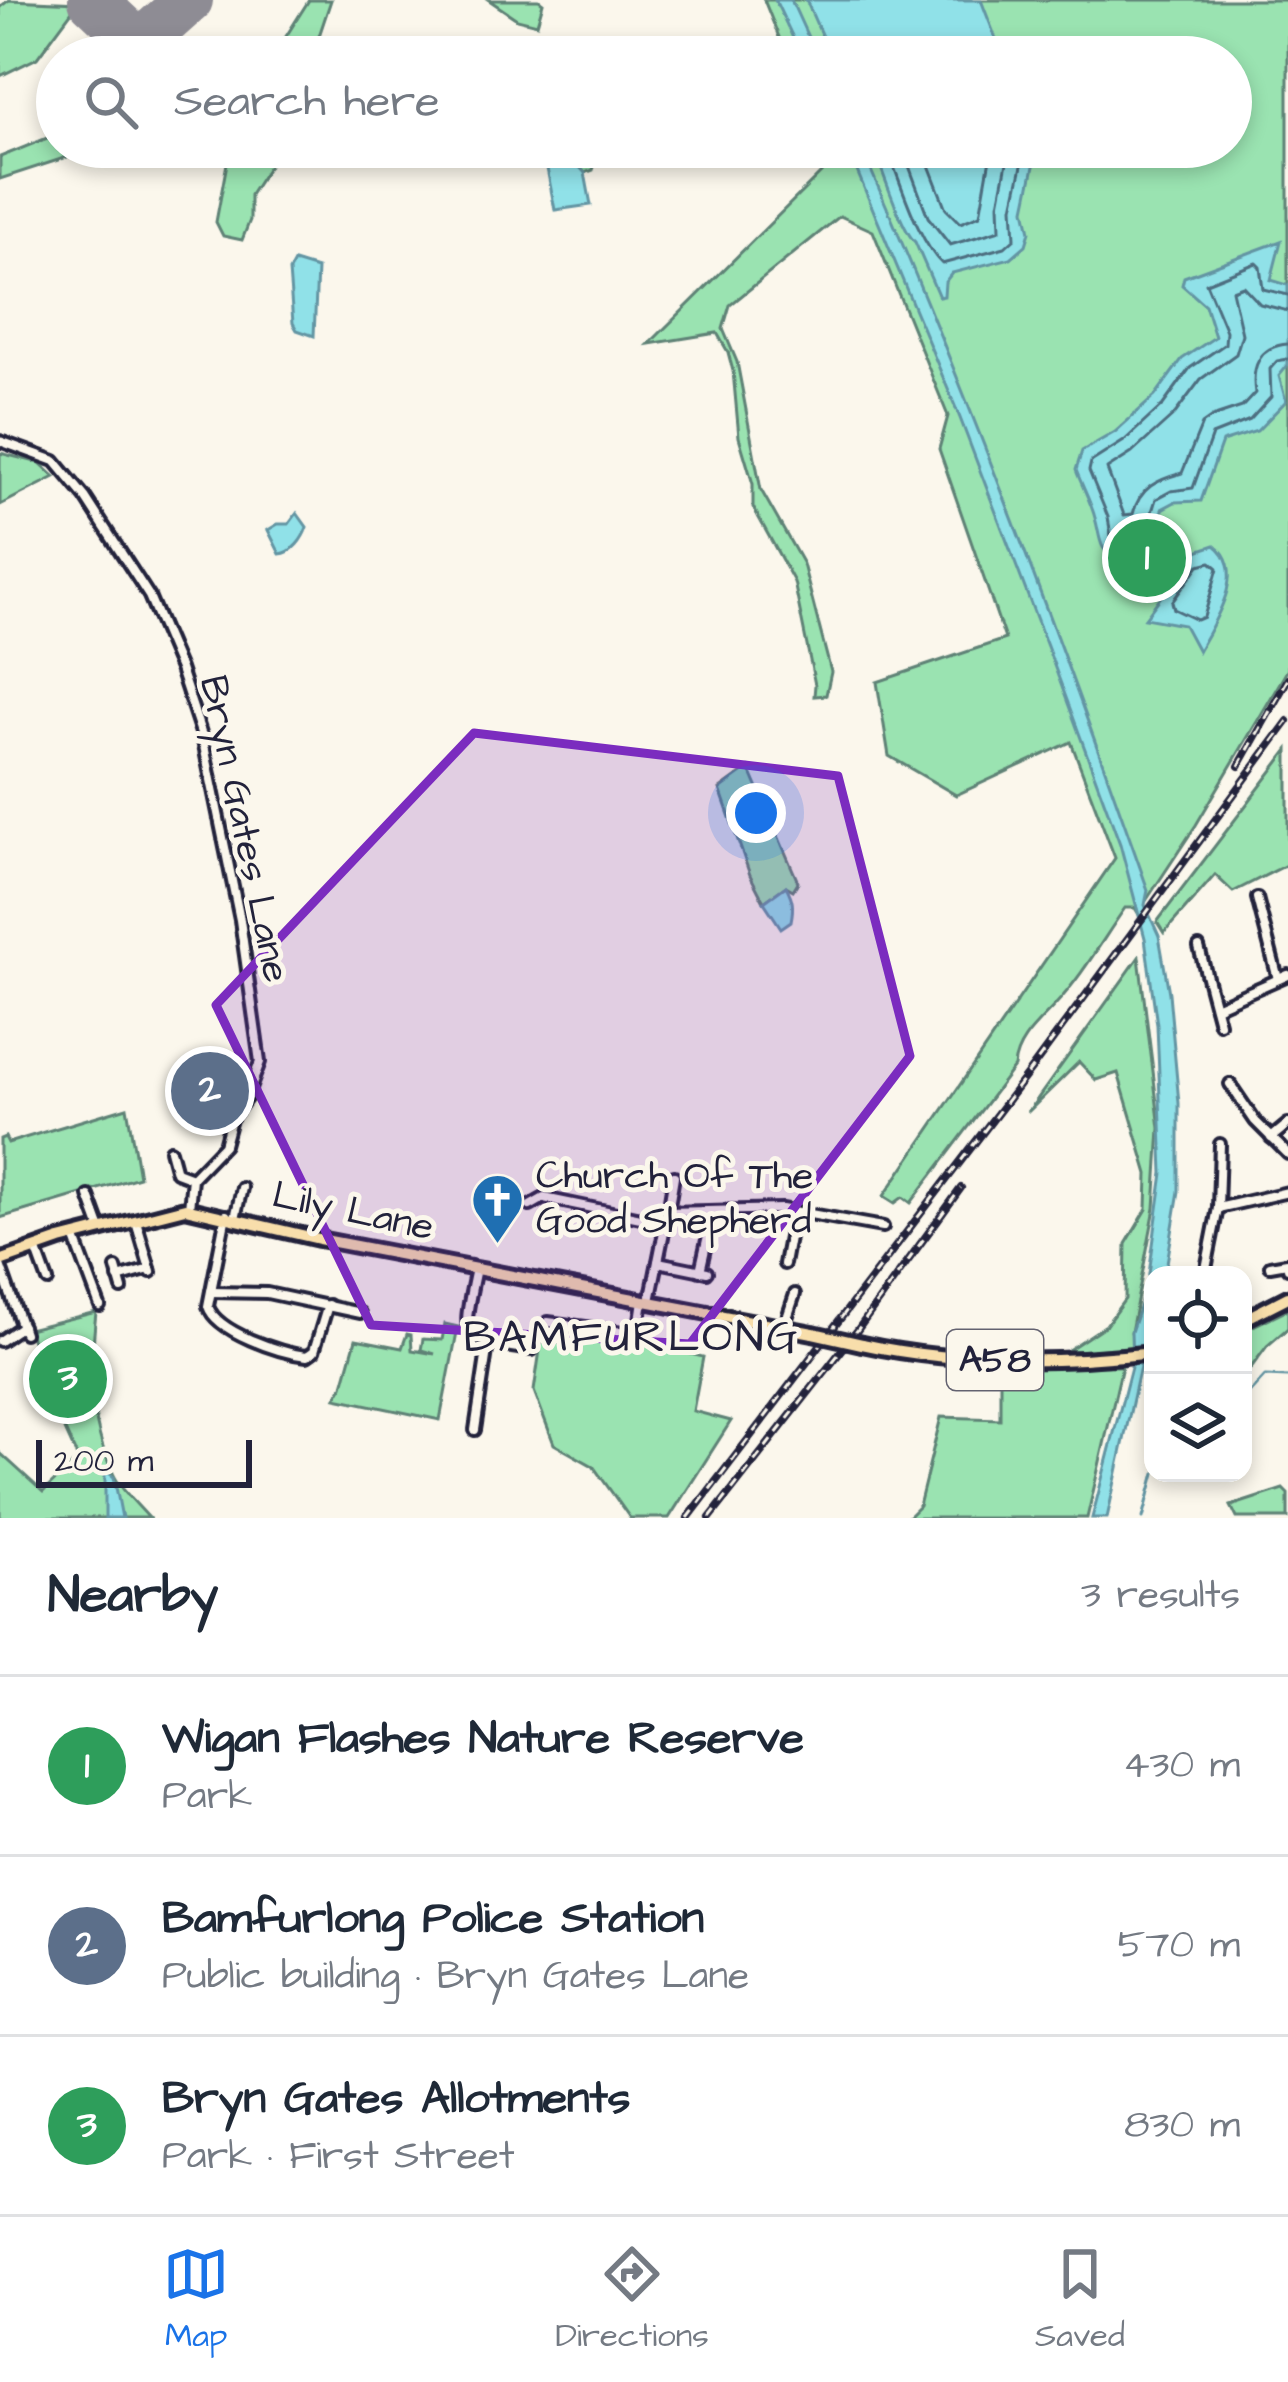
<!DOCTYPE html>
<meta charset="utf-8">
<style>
body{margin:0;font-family:"Architects Daughter",sans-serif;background:#f2f2f3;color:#1f2937}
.controls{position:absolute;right:36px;bottom:36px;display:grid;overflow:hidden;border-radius:24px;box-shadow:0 6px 18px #0003}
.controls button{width:108px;height:108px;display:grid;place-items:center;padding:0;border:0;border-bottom:3px solid #e0e1e3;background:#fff;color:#1f2937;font:60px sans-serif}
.scale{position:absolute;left:36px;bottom:30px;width:216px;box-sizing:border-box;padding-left:12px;border:6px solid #22223b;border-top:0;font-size:33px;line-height:42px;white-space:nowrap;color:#22223b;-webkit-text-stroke:9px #fbf7ec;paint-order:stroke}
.you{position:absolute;left:756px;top:813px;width:42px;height:42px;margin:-30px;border:9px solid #fff;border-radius:50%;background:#1a73e8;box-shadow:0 0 0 18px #1a73e833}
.badge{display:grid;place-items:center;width:78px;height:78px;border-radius:50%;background:#1a73e8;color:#fff;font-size:39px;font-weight:700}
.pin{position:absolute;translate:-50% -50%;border:6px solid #fff;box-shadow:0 3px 12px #0006}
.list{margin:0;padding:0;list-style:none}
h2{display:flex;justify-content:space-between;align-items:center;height:156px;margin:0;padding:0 48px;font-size:51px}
h2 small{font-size:39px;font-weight:400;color:#747a83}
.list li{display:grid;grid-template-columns:78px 1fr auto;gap:36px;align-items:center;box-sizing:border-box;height:180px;padding:0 48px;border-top:3px solid #e0e1e3}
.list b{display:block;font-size:45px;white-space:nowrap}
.list p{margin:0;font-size:39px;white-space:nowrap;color:#747a83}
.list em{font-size:39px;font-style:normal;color:#747a83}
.icon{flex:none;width:66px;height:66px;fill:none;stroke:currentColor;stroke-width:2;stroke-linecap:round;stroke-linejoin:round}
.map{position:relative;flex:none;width:1288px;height:1518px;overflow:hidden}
.search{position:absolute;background:#fff;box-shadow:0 6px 18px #0003;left:36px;right:36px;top:36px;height:132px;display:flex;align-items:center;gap:30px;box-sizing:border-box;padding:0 42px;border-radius:66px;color:#747a83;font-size:45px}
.sheet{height:696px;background:#fff}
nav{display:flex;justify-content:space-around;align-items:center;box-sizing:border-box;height:168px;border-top:3px solid #e0e1e3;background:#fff;font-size:33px;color:#747a83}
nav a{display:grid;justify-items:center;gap:6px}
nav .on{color:#1a73e8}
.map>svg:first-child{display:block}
</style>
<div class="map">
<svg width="1288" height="1518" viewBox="0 0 1288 1518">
<rect width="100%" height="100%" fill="#fbf7ec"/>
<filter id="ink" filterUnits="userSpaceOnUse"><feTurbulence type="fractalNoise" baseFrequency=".00833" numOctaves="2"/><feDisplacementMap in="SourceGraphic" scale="24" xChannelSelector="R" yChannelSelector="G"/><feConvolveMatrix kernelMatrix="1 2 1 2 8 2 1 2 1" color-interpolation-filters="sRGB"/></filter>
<g filter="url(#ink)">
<!-- green -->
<g fill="#9ae3b1" stroke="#5e8276" stroke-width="3">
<path d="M9 0 78 3 37 58 0 76V7Z"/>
<path d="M309 0H331L312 57H273Z"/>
<path d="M489 0H539L543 3 537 24 517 19Z"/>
<path d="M764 0H1288V669L1196 825 1138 913 1135 908H1125C1103 939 1082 976 1056 1004 1040 1022 1016 1040 1014 1067L911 1203 903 1197 895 1203 884 1196 1115 858 1071 742 956 795 889 756 877 682 1005 639 939 449 948 416 873 231 840 216 730 305 723 329 737 362 761 490 803 564 831 672 826 695 814 696 815 685 794 582 753 507V484L739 437 733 371 728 352 717 333 649 344 822 172 810 147H1231V57H787Z"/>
<path d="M57 134V147H98L0 179V157Z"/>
<path d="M230 147H281L250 195V220L242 240 223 236 216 222Z"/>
<path d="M526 147H574L595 164 593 170 585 173 563 149 520 166Z"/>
<path d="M0 453 40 463 55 477 0 505Z"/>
<path d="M1288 750V864L1233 892 1215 875 1164 933 1157 922Z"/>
<path d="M749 768 798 882 793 890 786 886 764 902 750 875 720 789Z"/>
<path d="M1139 957 1160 1128 1155 1208 1131 1332 1135 1347 1065 1352 1106 1325 1125 1299 1126 1244 1147 1209 1148 1174 1118 1073 1096 1080 1079 1062 1028 1112Z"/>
<path d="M127 1107 139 1177 0 1218V1139L5 1137 8 1143Z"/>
<path d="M1288 1309V1328L1267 1346 1250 1369 1243 1370V1331Z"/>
<path d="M96 1312C90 1369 88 1420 113 1473 120 1489 137 1504 149 1518H0V1453L43 1492 78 1459 52 1401 28 1329Z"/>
<path d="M445 1324 458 1327 440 1420 336 1398 343 1386 356 1339 402 1348 407 1334 411 1335 412 1350 435 1354 421 1350 423 1339 442 1340Z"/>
<path d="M643 1342 703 1357 693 1411 731 1421 669 1518H630L593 1466 554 1444 534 1391 541 1343Z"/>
<path d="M1000 1365 1122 1366 1087 1518H907L919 1506 941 1417 1000 1419Z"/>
<path d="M1283 1489 1288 1494V1518H1237L1231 1506Z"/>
</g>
<!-- water -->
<g fill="#90e1e8" stroke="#6495a3" stroke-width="3">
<path d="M775 0H791L817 57H802Z"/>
<path d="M806 0H981L1003 57H831Z"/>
<path d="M847 147H861C967 390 1060 640 1148 890L1145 905 1159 936 1169 993 1179 1103V1191L1165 1275H1153V1326L1144 1348 1107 1518H1092L1132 1363 1131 1332 1148 1281 1163 1173 1157 1025 1145 938 1120 844 1048 649 960 418Z"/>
<path d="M873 147H1038L1025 209 1030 232 1026 245 1011 258 952 273 945 282 944 296 939 297 915 242C902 231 882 169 873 147Z"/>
<path d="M564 149 585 173 591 205 555 210 545 158Z"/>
<path d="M1281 241 1271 280 1288 285V365L1279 376 1286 401 1257 431 1222 442 1201 501 1175 502 1162 509V526L1116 561C1097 547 1101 538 1095 518 1091 502 1082 486 1076 470L1082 451 1115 432 1155 396 1182 359 1215 337 1205 305 1182 285 1184 277Z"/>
<path d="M294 262 317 269 314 336 297 330 293 323 289 271Z"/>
<path d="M297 513 307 527C303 539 293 553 280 554L268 530 278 524H289Z"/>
<path d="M1215 545C1249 571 1214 622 1198 651L1184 625 1145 618 1194 552Z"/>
<path d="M786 886C793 899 794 906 791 921L781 928 764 902Z"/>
<path d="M105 1470 114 1477 122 1518H105Z"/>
</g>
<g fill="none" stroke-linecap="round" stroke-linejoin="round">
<!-- shore -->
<g stroke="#4e6e80" stroke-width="3">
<path d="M886 147C901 181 917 240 942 264L1005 247 1015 238 1013 207 1026 147"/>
<path d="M902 147 928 217 950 245 1000 230 999 204 1010 147"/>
<path d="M922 147 946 209 960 223 980 215 992 147"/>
<path d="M1288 295 1263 289 1260 267 1256 263 1206 283 1226 331 1225 344 1190 368 1163 405 1124 441 1091 462 1089 471 1108 517 1112 543H1119L1149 521 1156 499 1171 491 1193 488 1212 435 1250 420 1271 397 1270 369 1277 361 1288 359"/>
<path d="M1288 311 1260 304 1243 286 1232 290 1242 334 1236 354 1201 379 1174 415 1132 453 1107 469 1124 515 1133 514C1140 487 1157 480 1182 473L1202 424 1212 417 1242 407 1255 393C1251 367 1259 346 1288 344"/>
<path d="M1211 562 1218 568 1204 617 1197 620 1174 609 1172 602 1199 565Z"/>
</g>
<!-- stream -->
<g stroke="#6495a3" stroke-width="3">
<path d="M1243 1400 1265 1376 1288 1377"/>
<path d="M1143 1518 1155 1473"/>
</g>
<!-- runway -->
<g stroke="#8e8c94" stroke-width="48">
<path d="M92 0 153 57"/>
<path d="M125 57 189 0"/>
</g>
<defs>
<g id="minor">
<path d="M0 441 55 461 85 497 149 596 180 669 202 736 240 920 260 1062 247 1097 231 1119 224 1145 192 1178 189 1208"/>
<path d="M1257 898 1278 979"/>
<path d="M1199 947 1219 1023"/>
<path d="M1215 1007 1288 975"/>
<path d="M1230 1084 1255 1121 1288 1154"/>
<path d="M1271 1138 1288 1124"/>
<path d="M170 1150 176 1172 192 1178"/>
<path d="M89 1196 101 1229"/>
<path d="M530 1206 544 1198 665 1223"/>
<path d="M1218 1208 1288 1192"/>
<path d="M668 1212 674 1176"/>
<path d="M226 1215 208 1306C216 1332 280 1353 307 1356L314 1351 328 1305"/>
<path d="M235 1218 242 1188"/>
<path d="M136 1221 151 1272"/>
<path d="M74 1236 100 1306"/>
<path d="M36 1248 48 1281"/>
<path d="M658 1262 707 1272"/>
<path d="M784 1264 794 1211"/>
<path d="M0 1265 24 1333"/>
<path d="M1270 1266 1287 1263 1288 1268"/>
<path d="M116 1268 122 1289"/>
<path d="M476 1268C461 1342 457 1339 532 1350"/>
<path d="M1206 1269 1218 1208 1220 1144"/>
<path d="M700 1271 707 1240"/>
<path d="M118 1278 150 1269"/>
<path d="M211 1292 267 1293 360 1313"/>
<path d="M650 1301 668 1212 782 1209 883 1227"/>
<path d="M548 1322 638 1334 643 1300"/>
<path d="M784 1327 795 1294"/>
<path d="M0 1341 22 1326"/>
<path d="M475 1430 488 1344"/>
</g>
<g id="major">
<path d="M0 1261 60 1240 185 1208 319 1239 813 1333"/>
<path d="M1243 1320 1288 1297"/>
<path d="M862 1344C958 1365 1056 1364 1153 1353"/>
</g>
</defs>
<!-- minor casing -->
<use href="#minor" stroke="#22223b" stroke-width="16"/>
<!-- major casing -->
<use href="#major" stroke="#22223b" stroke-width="20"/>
<!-- minor -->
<use href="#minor" stroke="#fbf7ec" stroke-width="8"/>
<!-- major -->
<use href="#major" stroke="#f8deab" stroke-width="10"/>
<defs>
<g id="rail">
<path d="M1239 766 1288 679"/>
<path d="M688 1518 1032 1068 1288 721"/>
<path d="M710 1518 856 1332 961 1188"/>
</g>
</defs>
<!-- rail casing -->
<use href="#rail" stroke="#22223b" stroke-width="8"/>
<!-- rail -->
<use href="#rail" stroke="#fbf7ec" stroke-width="3" stroke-dasharray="9" stroke-linecap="butt"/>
<defs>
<path id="major-bridge" d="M813 1333 862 1344"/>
</defs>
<!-- major-bridge casing -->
<use href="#major-bridge" stroke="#22223b" stroke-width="20" stroke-linecap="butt"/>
<!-- major-bridge -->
<use href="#major-bridge" stroke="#f8deab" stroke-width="10"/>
</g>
</g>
<!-- marked area -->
<path fill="#7b2cbf" fill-opacity="0.2" stroke="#7b2cbf" stroke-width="9" stroke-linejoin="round" d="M474 733 838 776 910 1056 690 1344 371 1325 216 1005Z"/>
<!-- icons -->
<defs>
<symbol id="church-pin" viewBox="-11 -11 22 30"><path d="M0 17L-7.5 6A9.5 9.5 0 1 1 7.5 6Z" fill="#1f6fb2" stroke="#fbf7ec"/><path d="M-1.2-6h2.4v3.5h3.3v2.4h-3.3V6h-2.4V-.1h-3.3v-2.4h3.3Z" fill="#fff"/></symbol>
</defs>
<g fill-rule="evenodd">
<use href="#church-pin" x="468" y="1170" width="59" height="81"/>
</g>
<g text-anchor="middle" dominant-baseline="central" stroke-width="10" stroke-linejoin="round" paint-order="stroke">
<!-- shield labels -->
<rect fill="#fbf7ec" stroke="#636270" stroke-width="3" x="947" y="1330" width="96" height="60" rx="9"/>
<g font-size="36" font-weight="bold" fill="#22223b">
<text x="995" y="1360">A58</text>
</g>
<!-- street labels -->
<g font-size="39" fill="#22223b" stroke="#fbf7ec">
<text transform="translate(244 829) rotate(78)">Bryn Gates Lane</text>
<text transform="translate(353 1212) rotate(12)">Lily Lane</text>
</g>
<!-- poi labels -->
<g font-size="39" fill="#22223b" stroke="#fbf7ec" text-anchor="start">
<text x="536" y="1177">Church Of The<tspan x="536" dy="45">Good Shepherd</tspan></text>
</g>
<!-- quarter labels -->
<g font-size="45" letter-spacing="3" fill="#22223b" stroke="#fbf7ec">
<text x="632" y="1338">BAMFURLONG</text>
</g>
</g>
</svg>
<div class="controls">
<button><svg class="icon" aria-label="locate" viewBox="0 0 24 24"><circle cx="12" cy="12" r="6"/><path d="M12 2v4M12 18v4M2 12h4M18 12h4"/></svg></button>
<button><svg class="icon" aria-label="layers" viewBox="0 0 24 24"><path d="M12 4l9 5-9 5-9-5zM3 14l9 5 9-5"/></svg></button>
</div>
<div class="scale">200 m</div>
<div class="you"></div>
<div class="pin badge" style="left:1147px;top:558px;background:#2e9e5b">1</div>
<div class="pin badge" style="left:210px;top:1091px;background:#5c6f8a">2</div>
<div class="pin badge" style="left:68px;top:1379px;background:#2e9e5b">3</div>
<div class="search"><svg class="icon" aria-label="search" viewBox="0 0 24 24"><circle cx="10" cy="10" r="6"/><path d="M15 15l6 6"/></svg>Search here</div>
</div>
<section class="sheet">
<h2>Nearby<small>3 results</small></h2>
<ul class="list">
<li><span class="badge" style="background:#2e9e5b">1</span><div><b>Wigan Flashes Nature Reserve</b><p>Park</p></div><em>430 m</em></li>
<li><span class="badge" style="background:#5c6f8a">2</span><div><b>Bamfurlong Police Station</b><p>Public building · Bryn Gates Lane</p></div><em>570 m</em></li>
<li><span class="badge" style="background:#2e9e5b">3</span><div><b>Bryn Gates Allotments</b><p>Park · First Street</p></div><em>830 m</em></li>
</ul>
</section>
<nav>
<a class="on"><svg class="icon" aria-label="map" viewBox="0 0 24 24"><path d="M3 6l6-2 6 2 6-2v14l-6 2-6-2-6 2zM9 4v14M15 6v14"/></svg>Map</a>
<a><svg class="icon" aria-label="directions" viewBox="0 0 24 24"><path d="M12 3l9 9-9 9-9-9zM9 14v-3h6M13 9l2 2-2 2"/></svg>Directions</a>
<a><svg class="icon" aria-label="saved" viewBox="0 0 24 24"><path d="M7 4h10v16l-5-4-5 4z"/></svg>Saved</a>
</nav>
